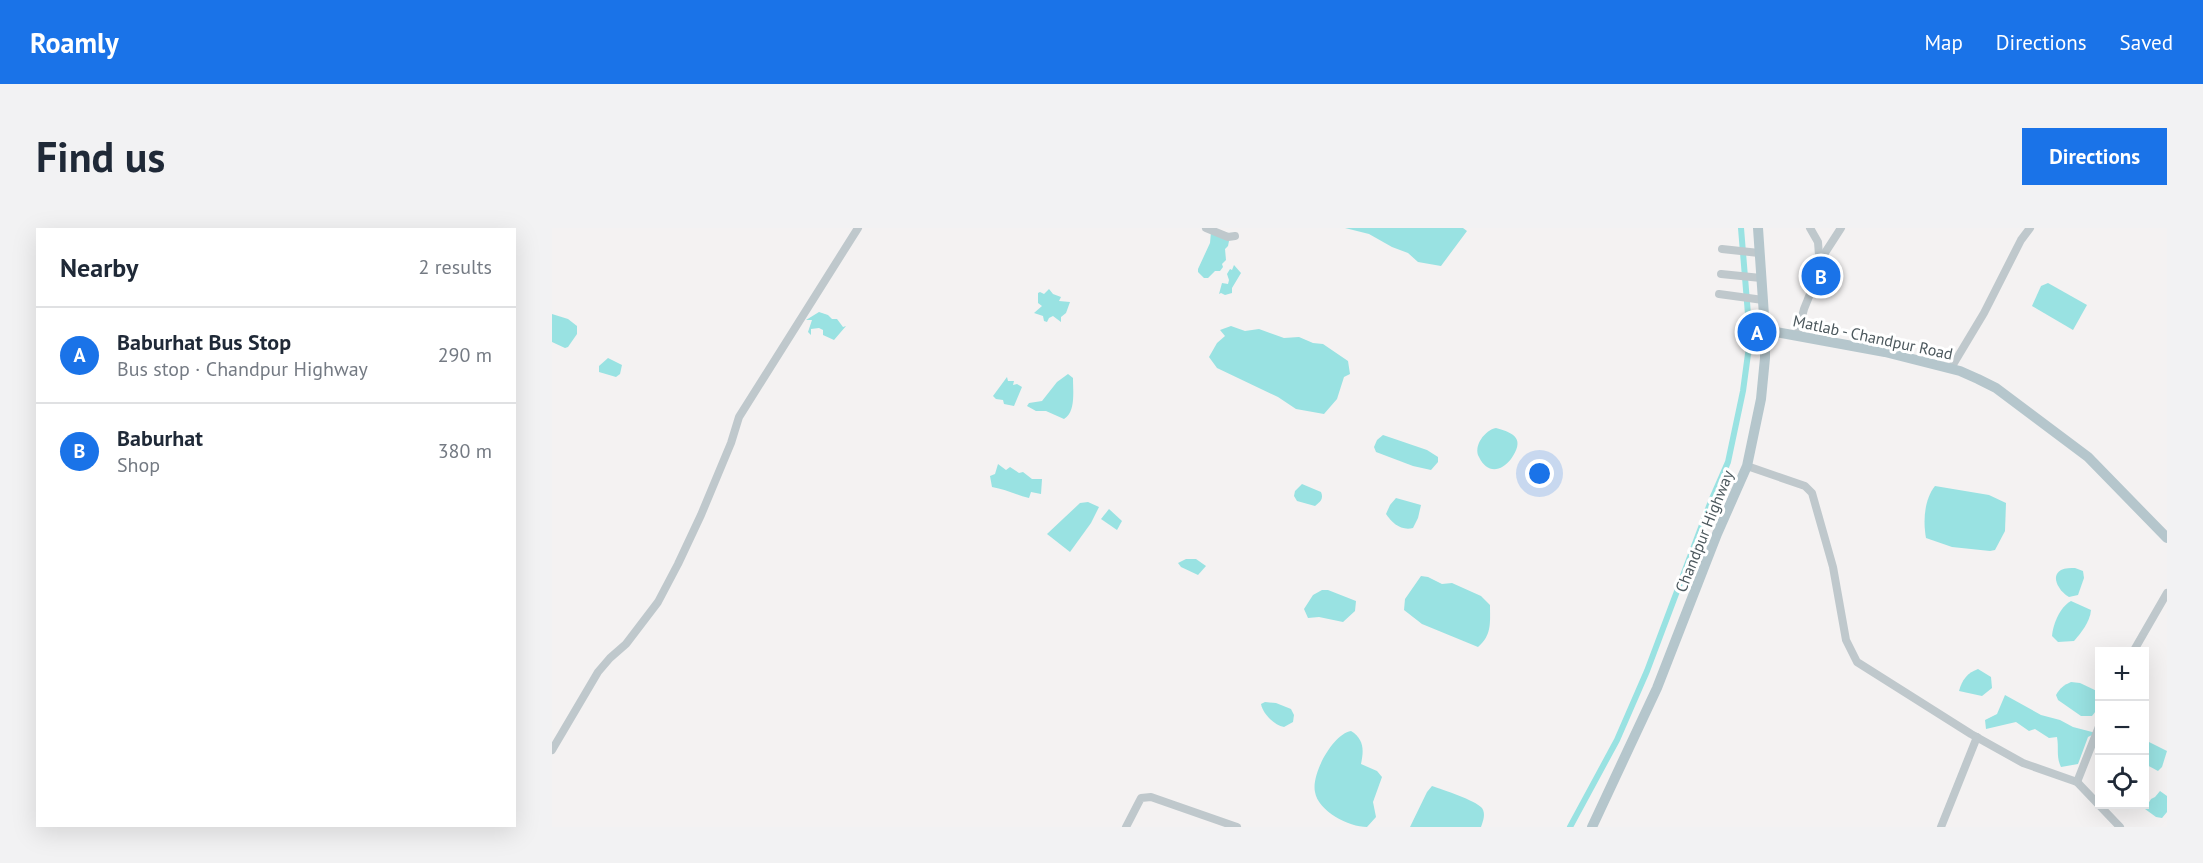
<!DOCTYPE html>
<meta charset="utf-8">
<style>
body{margin:0;font-family:"PT Sans",sans-serif;background:#f2f2f3;color:#1f2937}
.controls{position:absolute;right:18px;bottom:18px;display:grid;overflow:hidden;border-radius:0px;box-shadow:0 6px 24px #0002}
.controls button{width:54px;height:54px;display:grid;place-items:center;padding:0;border:0;border-bottom:2px solid #e0e1e3;background:#fff;color:#1f2937;font:30px sans-serif}
.you{position:absolute;left:988px;top:246px;width:21px;height:21px;margin:-15px;border:4px solid #fff;border-radius:50%;background:#1a73e8;box-shadow:0 0 0 9px #1a73e833}
.badge{display:grid;place-items:center;width:39px;height:39px;border-radius:50%;background:#1a73e8;color:#fff;font-size:20px;font-weight:700}
.pin{position:absolute;translate:-50% -50%;border:3px solid #fff;box-shadow:0 2px 6px #0006}
.list{margin:0;padding:0;list-style:none}
h2{display:flex;justify-content:space-between;align-items:center;height:78px;margin:0;padding:0 24px;font-size:26px}
h2 small{font-size:20px;font-weight:400;color:#747a83}
.list li{display:grid;grid-template-columns:39px 1fr auto;gap:18px;align-items:center;box-sizing:border-box;height:96px;padding:0 24px;border-top:2px solid #e0e1e3}
.list b{display:block;font-size:22px;white-space:nowrap}
.list p{margin:0;font-size:20px;white-space:nowrap;color:#747a83}
.list em{font-size:20px;font-style:normal;color:#747a83}
.icon{flex:none;width:33px;height:33px;fill:none;stroke:currentColor;stroke-width:2;stroke-linecap:round;stroke-linejoin:round}
.map{position:relative;flex:none;width:1615px;height:599px;overflow:hidden;border-radius:0px}
header{display:flex;align-items:center;gap:36px;box-sizing:border-box;height:84px;padding:0 30px;background:#1a73e8;color:#fff}
header strong{font-size:28px}
nav{display:flex;gap:33px;margin-inline-start:auto;font-size:21px}
.intro{display:flex;align-items:center;justify-content:space-between;box-sizing:border-box;height:144px;padding:0 36px}
h1{margin:0;font-size:42px}
.button{padding:15px 27px;border-radius:0px;background:#1a73e8;color:#fff;font-size:21px;font-weight:700}
main{display:flex;gap:36px;padding:0 36px}
aside{flex:1;background:#fff;border-radius:0px;box-shadow:0 6px 24px #0002}
.map>svg:first-child{display:block}
</style>
<header>
<strong>Roamly</strong>
<nav><a>Map</a><a>Directions</a><a>Saved</a></nav>
</header>
<div class="intro"><h1>Find us</h1><a class="button">Directions</a></div>
<main>
<aside>
<h2>Nearby<small>2 results</small></h2>
<ul class="list">
<li><span class="badge">A</span><div><b>Baburhat Bus Stop</b><p>Bus stop · Chandpur Highway</p></div><em>290 m</em></li>
<li><span class="badge">B</span><div><b>Baburhat</b><p>Shop</p></div><em>380 m</em></li>
</ul>
</aside>
<div class="map">
<svg width="1615" height="599" viewBox="0 0 1615 599">
<rect width="100%" height="100%" fill="#f4f2f2"/>
<!-- water -->
<g fill="#99e2e2">
<path d="M793 0H911L915 3 889 38 866 34 856 25 840 19 817 6Z"/>
<path d="M659 4 677 13 676 18 673 21 674 32 670 36 671 39 668 43H663L656 50H652L646 44V41L658 15Z"/>
<path d="M682 37 689 45 680 60V65L673 67 669 65 667 66 670 55 676 56 677 52 675 46 678 41 680 42Z"/>
<path d="M1496 55 1535 77 1521 102 1480 78 1489 58Z"/>
<path d="M497 61 501 66 509 69 507 73 518 74 514 85 509 89V94L501 88 497 90 495 94 492 93 491 88 482 85 490 78 486 75V65L488 64 492 66Z"/>
<path d="M267 84 276 87 280 91H285L291 99 294 98 282 112 271 107V102L267 100 259 101V107L256 104 260 92H254Z"/>
<path d="M0 86 16 91 25 98V106L16 119 13 120 0 114Z"/>
<path d="M679 98 693 103 707 101 732 110 747 109 761 115 771 116 796 133 798 146 792 149 785 171 772 186 744 181 726 169 665 140 657 129 665 115 673 108 668 102Z"/>
<path d="M56 130 70 137 68 146 64 149 47 144V138Z"/>
<path d="M516 146 521 150C521 163 524 184 512 191L494 183H484L475 178 477 175 490 173 505 154Z"/>
<path d="M455 149 456 153H462L461 157 465 156 470 159 462 178 452 176 451 172 444 171 441 168Z"/>
<path d="M944 200C963 205 973 211 959 231 949 244 935 246 927 229 921 218 933 202 944 200Z"/>
<path d="M831 207 875 222 886 229V234L879 242 861 238 824 224 822 219 825 212Z"/>
<path d="M446 236 454 242 458 239 467 245 471 244 480 251H490L489 266 479 264 477 270C464 267 453 261 440 259L438 248 443 246Z"/>
<path d="M750 256 769 264C772 271 768 274 763 278L745 273 742 268 743 263Z"/>
<path d="M1383 258 1437 267 1454 275 1453 303 1443 322 1438 323 1400 319 1374 310C1371 293 1372 272 1383 258Z"/>
<path d="M844 270 869 277 866 290 861 300C849 303 840 295 834 286L838 277Z"/>
<path d="M536 274 547 279 539 295 518 324 495 306 528 275Z"/>
<path d="M557 281 570 293 565 302 549 291Z"/>
<path d="M634 331H644L654 338 646 347 629 339 626 335Z"/>
<path d="M1523 340 1531 343 1532 350 1526 367 1517 369C1509 365 1497 349 1509 342 1513 340 1519 340 1523 340Z"/>
<path d="M869 348 876 349 890 356 900 355 929 368 938 377C938 395 940 407 926 419L870 396 852 382 853 371Z"/>
<path d="M770 362H776L804 373 803 383 791 394 767 389 756 390 752 381 761 367Z"/>
<path d="M1519 373 1539 382C1538 394 1529 405 1522 413L1506 414 1500 408C1501 396 1508 379 1519 373Z"/>
<path d="M1426 441 1439 449 1440 460 1430 468 1407 463C1410 452 1415 445 1426 441Z"/>
<path d="M1519 454 1528 455 1547 464V479L1540 488H1529L1506 472 1504 467C1508 460 1512 457 1519 454Z"/>
<path d="M1453 467 1489 487 1508 492 1521 499 1544 505 1536 509 1526 536 1509 539C1504 529 1507 520 1505 509L1497 510 1483 501 1477 503 1464 494 1434 501 1433 492 1445 486Z"/>
<path d="M713 474 724 475 739 481 742 487 741 494 732 499C722 497 711 486 709 476Z"/>
<path d="M799 503C812 511 812 522 809 536L825 543 830 549 821 574 824 589 815 599C797 599 766 583 763 564 759 546 781 506 799 503Z"/>
<path d="M1593 512 1615 523 1610 539 1606 543 1593 536Z"/>
<path d="M880 558C891 562 923 572 930 580 934 586 931 593 929 599H858L875 564Z"/>
<path d="M1608 563 1615 568V584L1610 590 1604 589 1593 581 1599 571 1603 569Z"/>
</g>
<g fill="none" stroke-linecap="round" stroke-linejoin="round">
<!-- canal -->
<path stroke="#99e2e2" stroke-width="6" d="M1018 599 1065 512 1095 443 1159 273 1176 234 1191 163 1198 111 1189 0"/>
<!-- minor -->
<g stroke="#bfc8cc" stroke-width="8">
<path d="M654 0 676 9 683 8"/>
<path d="M1170 21 1207 25"/>
<path d="M1269 31 1289 0"/>
<path d="M1169 46 1209 50"/>
<path d="M1167 66 1211 72"/>
<path d="M1245 108 1252 81 1268 41 1266 14 1258 0"/>
<path d="M1399 140 1432 85 1469 12 1478 0"/>
<path d="M1195 238 1253 258 1260 265 1281 339 1294 412 1305 434 1419 506 1471 535 1525 554 1568 599"/>
<path d="M1581 424 1615 365"/>
<path d="M0 522 46 444 58 430 74 416 106 374 126 336 149 287 179 215 187 189 306 0"/>
<path d="M1525 554 1548 496"/>
<path d="M574 599 589 570 599 569 685 599"/>
<path d="M1389 599 1425 509"/>
</g>
<!-- major -->
<g stroke="#b5c6cc" stroke-width="10">
<path d="M1213 102 1333 124 1408 143 1426 151 1444 160 1536 229 1615 310"/>
<path d="M1040 599 1105 460 1165 306 1195 238 1209 171 1213 130V102L1206 0"/>
</g>
</g>
<g text-anchor="middle" dominant-baseline="central" stroke-width="6" stroke-linejoin="round" paint-order="stroke">
<!-- street labels -->
<g font-size="16" fill="#4c585d" stroke="#fff">
<text transform="translate(1321 109) rotate(12)">Matlab - Chandpur Road</text>
<text transform="translate(1152 303) rotate(-68)">Chandpur Highway</text>
</g>
</g>
</svg>
<div class="controls">
<button>+</button>
<button>−</button>
<button><svg class="icon" aria-label="locate" viewBox="0 0 24 24"><circle cx="12" cy="12" r="6"/><path d="M12 2v4M12 18v4M2 12h4M18 12h4"/></svg></button>
</div>
<div class="you"></div>
<div class="pin badge" style="left:1205px;top:104px">A</div>
<div class="pin badge" style="left:1269px;top:48px">B</div>
</div>
</main>
